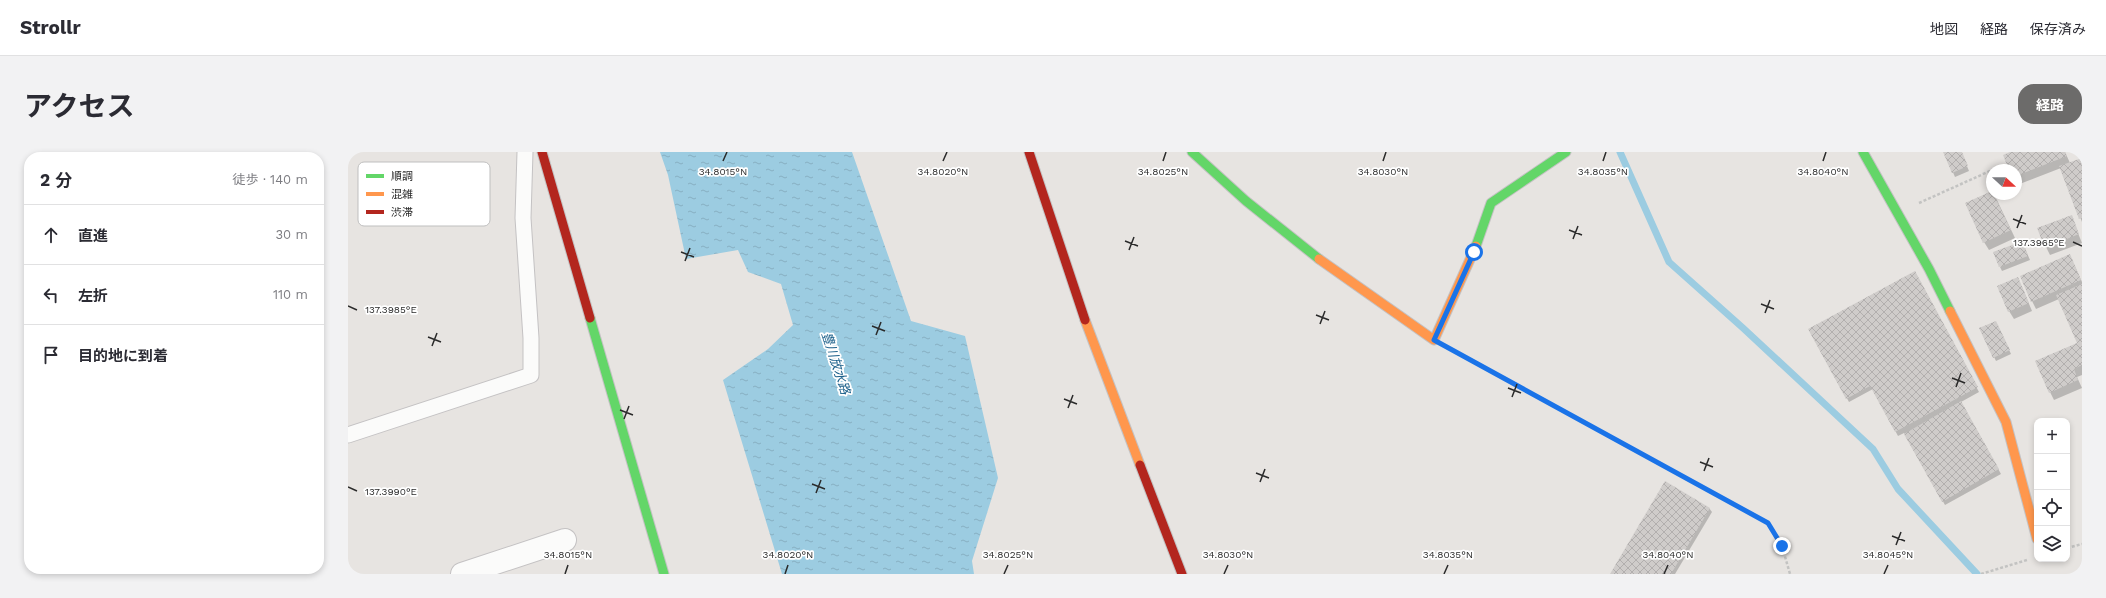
<!DOCTYPE html>
<html lang="ja">
<meta charset="utf-8">
<style>
body{margin:0;font-family:"Work Sans","Noto Sans JP",sans-serif;background:#f2f2f3;color:#2b2b33}
.controls{position:absolute;right:12px;bottom:12px;display:grid;overflow:hidden;border-radius:8px;box-shadow:0 2px 6px #0003}
.controls button{width:36px;height:36px;display:grid;place-items:center;padding:0;border:0;border-bottom:1px solid #e1e1e2;background:#fff;color:#2b2b33;font:20px sans-serif}
.compass{position:absolute;left:1638px;top:12px;width:36px;height:36px;border-radius:50%;background:#fff;box-shadow:0 2px 6px #0003;rotate:111deg}
.stop{position:absolute;width:12px;height:12px;margin:-9px;border:3px solid #1a73e8;border-radius:50%;background:#fff}
.stop.end{background:#1a73e8;border-color:#fff;box-shadow:0 1px 4px #0008}
.list{margin:0;padding:0;list-style:none}
h2{display:flex;justify-content:space-between;align-items:center;height:52px;margin:0;padding:0 16px;font-size:17px}
h2 small{font-size:13px;font-weight:400;color:#7c7c81}
.list li{display:grid;grid-template-columns:26px 1fr auto;gap:12px;align-items:center;box-sizing:border-box;height:60px;padding:0 16px;border-top:1px solid #e1e1e2}
.list b{display:block;font-size:15px;white-space:nowrap}
.list em{font-size:13px;font-style:normal;color:#7c7c81}
.icon{flex:none;width:22px;height:22px;fill:none;stroke:currentColor;stroke-width:2;stroke-linecap:round;stroke-linejoin:round}
.map{position:relative;flex:none;width:1734px;height:422px;overflow:hidden;border-radius:16px}
header{display:flex;align-items:center;gap:24px;box-sizing:border-box;height:56px;padding:0 20px;background:#fff;border-bottom:1px solid #e1e1e2}
header strong{font-size:19px}
nav{display:flex;gap:22px;margin-inline-start:auto;font-size:14px}
.intro{display:flex;align-items:center;justify-content:space-between;box-sizing:border-box;height:96px;padding:0 24px}
h1{margin:0;font-size:28px}
.button{padding:10px 18px;border-radius:16px;background:#6c6b6a;color:#fff;font-size:14px;font-weight:700}
main{display:flex;gap:24px;padding:0 24px}
aside{flex:1;background:#fff;border-radius:16px;box-shadow:0 2px 6px #0003}
.map>svg:first-child{display:block}
</style>
<header>
<strong>Strollr</strong>
<nav><a>地図</a><a>経路</a><a>保存済み</a></nav>
</header>
<div class="intro"><h1>アクセス</h1><a class="button">経路</a></div>
<main>
<aside>
<h2>2 分<small>徒歩 · 140 m</small></h2>
<ul class="list">
<li><svg class="icon" aria-label="ahead" viewBox="0 0 24 24"><path d="M12 20V5M6 11l6-6 6 6"/></svg><div><b>直進</b></div><em>30 m</em></li>
<li><svg class="icon" aria-label="left" viewBox="0 0 24 24"><path d="M17 20v-9H6M10 6l-5 5 5 5"/></svg><div><b>左折</b></div><em>110 m</em></li>
<li><svg class="icon" aria-label="arrive" viewBox="0 0 24 24"><path d="M6 21V4h12l-3 4 3 4H6"/></svg><div><b>目的地に到着</b></div></li>
</ul>
</aside>
<div class="map">
<svg width="1734" height="422" viewBox="0 0 1734 422">
<defs>
<pattern id="water-ripples" width="26" height="14" patternUnits="userSpaceOnUse"><rect width="26" height="14" fill="#9ccce1"/><path d="M2 4q2-2 4 0t4 0M15 11q2-2 4 0t4 0" fill="none" stroke="#87afc1"/></pattern>
<pattern id="building-cross-hatch" width="8" height="8" patternUnits="userSpaceOnUse"><rect width="8" height="8" fill="#cfccca"/><path d="M0 0l8 8M0 8l8-8" fill="none" stroke="#b2afae"/></pattern>
</defs>
<rect width="100%" height="100%" fill="#e7e4e1"/>
<!-- water -->
<path fill="url(#water-ripples)" d="M312 0H504L563 169 617 184 650 326 624 409 626 422H434L375 228 420 197 445 173 433 132 400 120 390 98 338 107 320 23Z"/>
<!-- shadow -->
<g fill="#0003">
<path d="M1596 0H1613L1621 19 1607 25Z"/>
<path d="M1665 0H1717L1722 11 1734 7V70L1713 16 1669 33 1668 18H1662Z"/>
<path d="M1644 42 1649 48 1667 86 1641 98 1636 90Z"/>
<path d="M1723 64 1734 91 1702 103 1698 95Z"/>
<path d="M1676 94 1682 108 1654 119 1652 115Z"/>
<path d="M1726 112 1734 130V223L1729 225 1734 236 1706 248 1702 240 1731 191 1711 147 1688 157 1684 149Z"/>
<path d="M1567 120 1631 240 1613 250 1653 322 1597 353 1556 281 1550 284 1525 237 1501 250 1461 178Z"/>
<path d="M1674 135 1684 159 1666 167 1661 159Z"/>
<path d="M1650 174 1663 202 1648 209 1646 205Z"/>
<path d="M1361 356 1364 360 1327 422H1264Z"/>
</g>
<g fill="none" stroke-linecap="round" stroke-linejoin="round">
<!-- stream -->
<path stroke="#9ccce1" stroke-width="7" d="M1272 0 1321 110 1395 176 1525 297 1550 337 1629 422"/>
</g>
<!-- building -->
<g fill="url(#building-cross-hatch)">
<path d="M1595 0H1614L1620 14 1604 21Z"/>
<path d="M1662 0H1717L1719 4 1668 24V18H1661L1655 3Z"/>
<path d="M1734 6V66L1731 67 1711 14Z"/>
<path d="M1644 39 1663 78 1635 91 1617 51Z"/>
<path d="M1724 63 1731 82 1697 96 1689 76Z"/>
<path d="M1675 89 1680 104 1651 115 1645 100Z"/>
<path d="M1722 102 1733 128 1683 150 1672 124Z"/>
<path d="M1567 119 1630 235 1547 280 1522 234 1498 247 1460 177Z"/>
<path d="M1670 125 1681 151 1660 160 1649 134Z"/>
<path d="M1734 132V213L1726 217 1730 228 1701 241 1687 209 1729 191 1708 143Z"/>
<path d="M1648 169 1662 198 1645 206 1631 176Z"/>
<path d="M1613 249 1651 317 1594 350 1556 282Z"/>
<path d="M1317 329 1362 356 1323 422H1262Z"/>
</g>
<g fill="none" stroke-linecap="round" stroke-linejoin="round">
<defs>
<path id="lane" d="M0 283 183 223V186L175 66 177 0"/>
<path id="street" d="M114 422 217 388"/>
<g id="fast">
<path d="M844 0 898 49 971 107"/>
<path d="M1515 0 1581 117 1602 159"/>
<path d="M1128 94 1143 51 1218 0"/>
<path d="M242 166 316 422"/>
</g>
<g id="slow">
<path d="M971 107 1086 188 1128 94"/>
<path d="M1602 159 1658 270 1689 387"/>
<path d="M737 168 792 313"/>
</g>
<g id="jam">
<path d="M194 0 242 166"/>
<path d="M681 0 737 168"/>
<path d="M792 313 834 422"/>
</g>
</defs>
<!-- lane casing -->
<use href="#lane" stroke="#c4c2c3" stroke-width="17"/>
<!-- street casing -->
<use href="#street" stroke="#c4c2c3" stroke-width="24"/>
<!-- fast casing -->
<use href="#fast" stroke="#c4c2c3" stroke-width="11"/>
<!-- slow casing -->
<use href="#slow" stroke="#c4c2c3" stroke-width="11"/>
<!-- jam casing -->
<use href="#jam" stroke="#c4c2c3" stroke-width="11"/>
<!-- path -->
<g stroke="#c3c3c2" stroke-width="2.5" stroke-dasharray="3 2" stroke-linecap="butt">
<path d="M1571 51 1653 14"/>
<path d="M1107 199 1420 371 1434 394 1442 422"/>
<path d="M1719 396 1734 392"/>
<path d="M1633 422 1679 408"/>
</g>
<!-- lane -->
<use href="#lane" stroke="#fbfbfa" stroke-width="15"/>
<!-- street -->
<use href="#street" stroke="#fbfbfa" stroke-width="22"/>
<!-- fast -->
<use href="#fast" stroke="#63d668" stroke-width="9"/>
<!-- slow -->
<use href="#slow" stroke="#ff974d" stroke-width="9"/>
<!-- jam -->
<use href="#jam" stroke="#b3261e" stroke-width="9"/>
</g>
<g fill="none" stroke-linecap="round" stroke-linejoin="round">
<!-- route -->
<path stroke="#1a73e8" stroke-width="5" d="M1126 100 1086 188 1420 371 1434 394"/>
</g>
<!-- ticks -->
<path fill="none" stroke="#2a2a2a" stroke-width="1.5" d="M375 9 379 0M595 9 599 0M815 9 818 0M1035 9 1038 0M1255 9 1258 0M1475 9 1478 0M1665 67 1678 72M1669 76 1674 63M1221 78 1234 83M1225 87 1230 74M777 89 790 94M1725 90 1734 94M781 98 786 85M333 100 346 105M337 109 342 96M1413 152 1426 157M0 154 9 158M1417 161 1422 148M968 163 981 168M972 172 977 159M524 174 537 179M528 183 533 170M80 185 93 190M84 194 89 181M1604 226 1617 231M1608 235 1613 221M1160 236 1173 241M1164 245 1169 232M716 247 729 252M720 256 725 243M272 258 285 263M276 267 281 254M1352 310 1365 315M1356 319 1361 306M908 321 921 326M912 330 917 317M464 332 477 337M0 335 9 339M468 341 473 328M1544 384 1557 389M1548 393 1553 380M217 422 220 413M437 422 440 413M656 422 660 413M876 422 880 413M1096 422 1100 413M1316 422 1320 413M1536 422 1540 413"/>
<g text-anchor="middle" dominant-baseline="central" stroke-width="3.5" stroke-linejoin="round" paint-order="stroke">
<!-- water labels -->
<g font-size="13" font-style="italic" fill="#1d618b" stroke="#fff">
<text transform="translate(488 211) rotate(72)">豊川放水路</text>
</g>
</g>
<!-- legend -->
<rect x="10" y="10" width="132" height="64" rx="6" fill="#fff" stroke="#bfbfbf" stroke-width="1"/>
<rect x="18" y="22" width="18" height="4" fill="#63d668"/>
<rect x="18" y="40" width="18" height="4" fill="#ff974d"/>
<rect x="18" y="58" width="18" height="4" fill="#b3261e"/>
<g font-size="11" fill="#2a2a2a">
<text x="43" y="28">順調</text>
<text x="43" y="46">混雑</text>
<text x="43" y="64">渋滞</text>
</g>
<g font-size="10" text-anchor="middle" fill="#2a2a2a" stroke="#fff" stroke-width="3.5" stroke-linejoin="round" paint-order="stroke">
<text x="1255" y="23">34.8035°N</text>
<text x="375" y="23">34.8015°N</text>
<text x="595" y="23">34.8020°N</text>
<text x="815" y="23">34.8025°N</text>
<text x="1035" y="23">34.8030°N</text>
<text x="1475" y="23">34.8040°N</text>
<text x="1691" y="94">137.3965°E</text>
<text x="43" y="161">137.3985°E</text>
<text x="43" y="343">137.3990°E</text>
<text x="220" y="406">34.8015°N</text>
<text x="440" y="406">34.8020°N</text>
<text x="660" y="406">34.8025°N</text>
<text x="880" y="406">34.8030°N</text>
<text x="1100" y="406">34.8035°N</text>
<text x="1320" y="406">34.8040°N</text>
<text x="1540" y="406">34.8045°N</text>
</g>
</svg>
<div class="controls">
<button>+</button>
<button>−</button>
<button><svg class="icon" aria-label="locate" viewBox="0 0 24 24"><circle cx="12" cy="12" r="6"/><path d="M12 2v4M12 18v4M2 12h4M18 12h4"/></svg></button>
<button><svg class="icon" aria-label="layers" viewBox="0 0 24 24"><path d="M12 4l9 5-9 5-9-5zM3 14l9 5 9-5"/></svg></button>
</div>
<svg class="compass" viewBox="-18 -18 36 36"><path d="M0-13l5 13h-10z" fill="#e53935"/><path d="M0 13l5-13h-10z" fill="#7c7c81"/></svg>
<div class="stop" style="left:1126px;top:100px"></div>
<div class="stop end" style="left:1434px;top:394px"></div>
</div>
</main>
